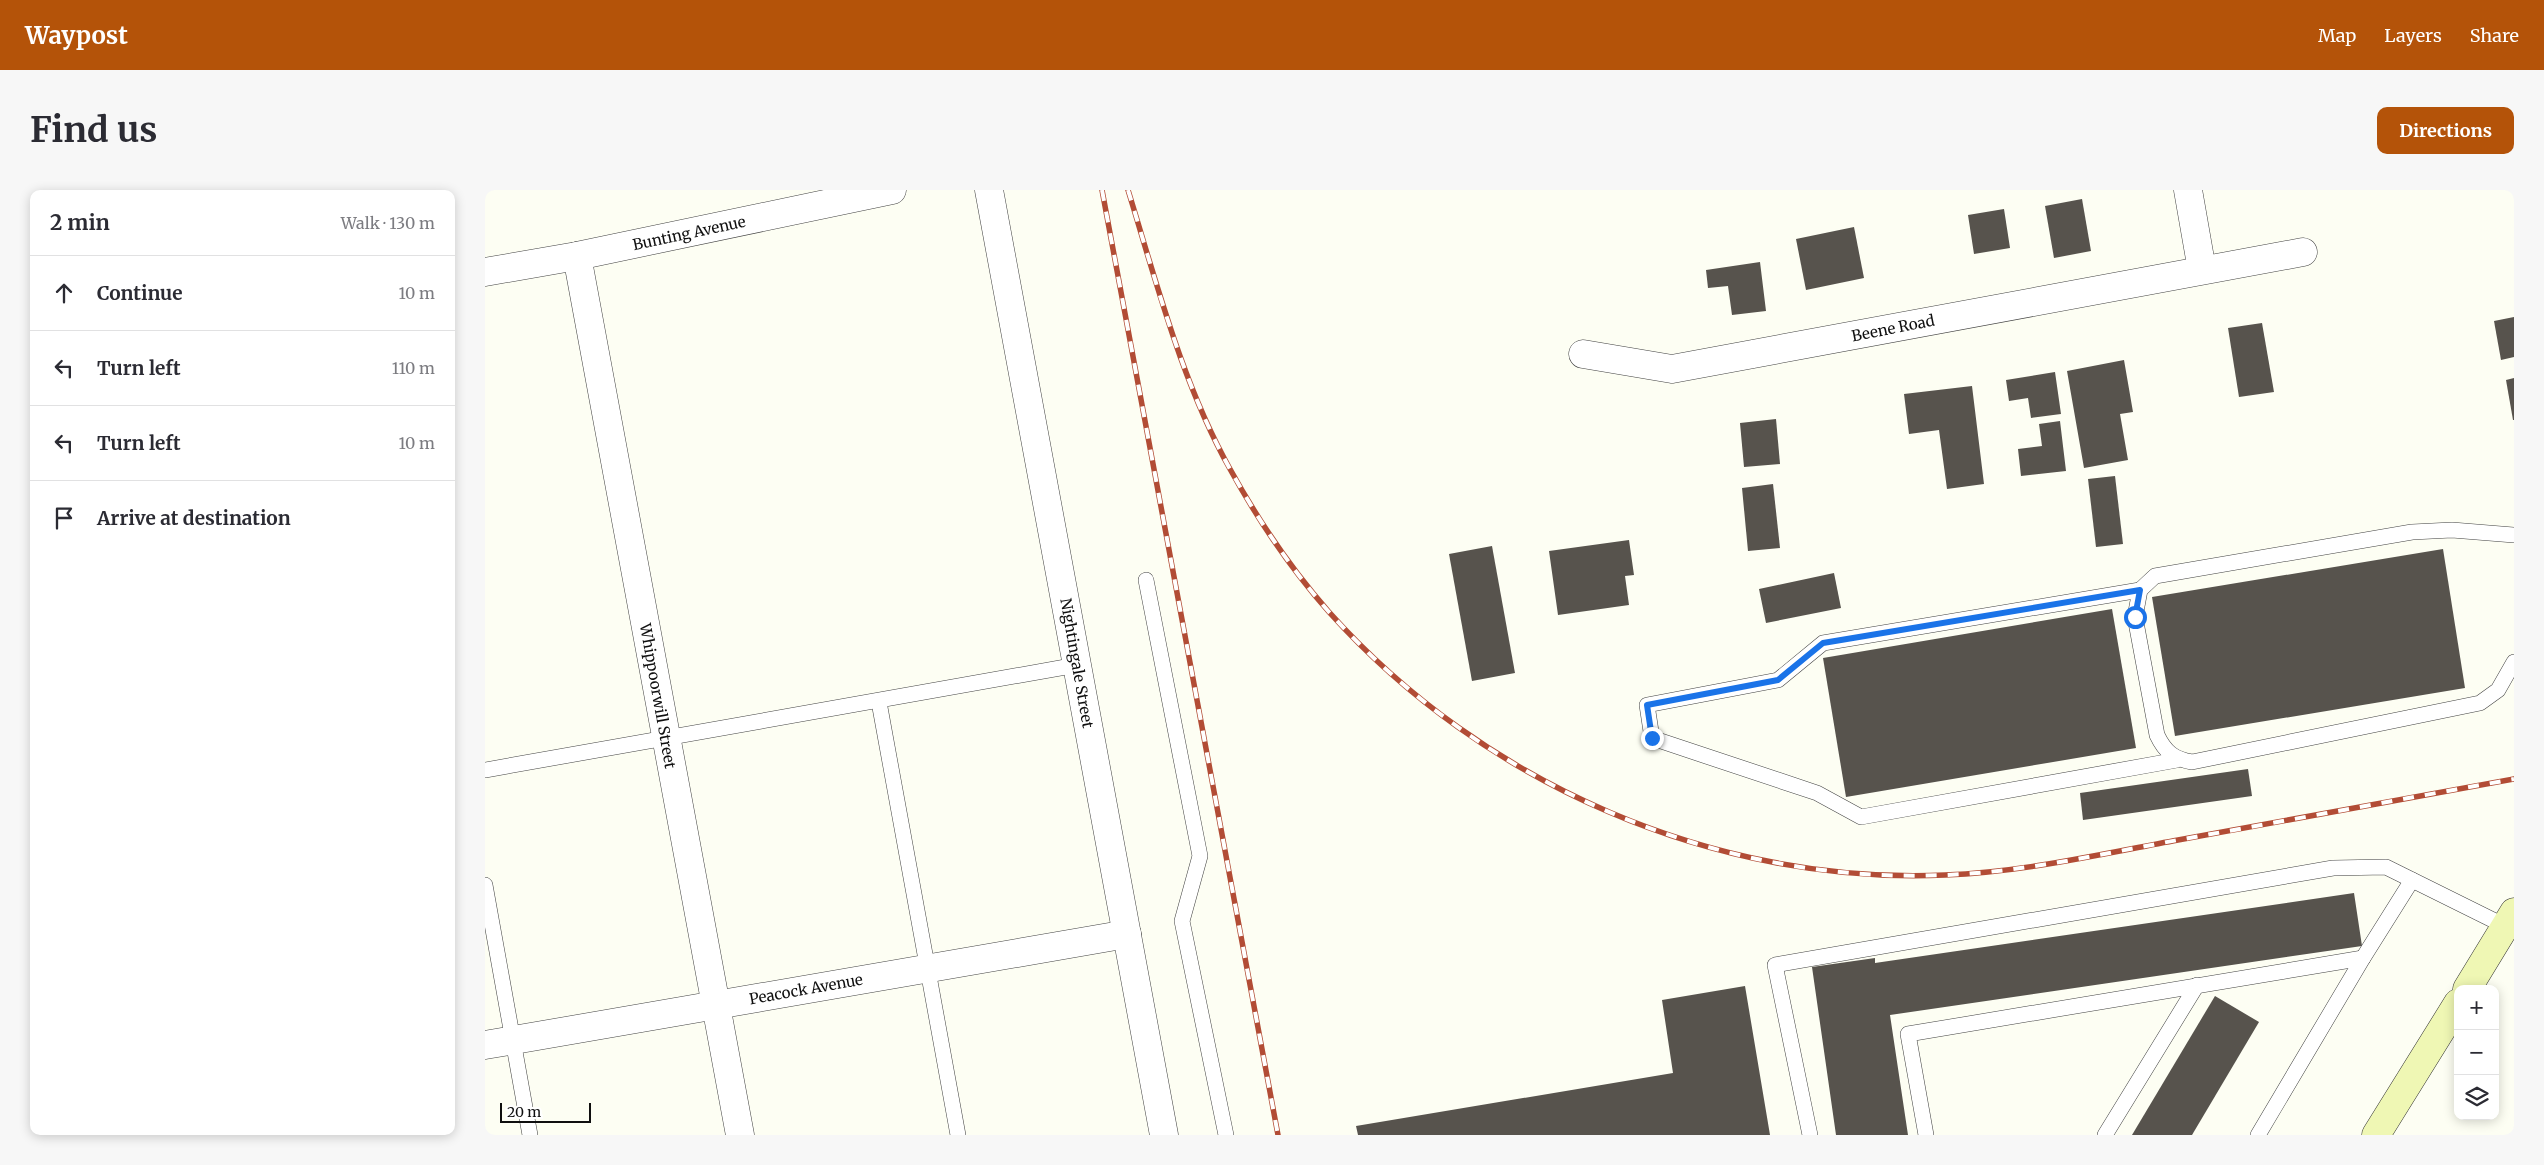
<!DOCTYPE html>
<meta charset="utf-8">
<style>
body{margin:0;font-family:Merriweather,serif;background:#f7f7f7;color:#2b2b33}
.controls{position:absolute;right:15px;bottom:15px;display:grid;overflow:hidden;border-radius:10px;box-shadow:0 2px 12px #0003}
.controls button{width:45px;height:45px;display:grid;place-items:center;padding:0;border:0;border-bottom:1px solid #e1e1e2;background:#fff;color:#2b2b33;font:25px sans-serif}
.scale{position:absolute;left:15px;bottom:12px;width:91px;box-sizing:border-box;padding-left:5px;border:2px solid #0f0f0f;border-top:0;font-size:14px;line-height:18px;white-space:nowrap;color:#0f0f0f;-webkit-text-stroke:4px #fff;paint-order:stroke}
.stop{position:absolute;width:15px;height:15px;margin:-11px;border:4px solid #1a73e8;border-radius:50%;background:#fff}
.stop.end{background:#1a73e8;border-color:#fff;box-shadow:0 1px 5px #0008}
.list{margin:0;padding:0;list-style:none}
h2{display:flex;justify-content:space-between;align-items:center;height:65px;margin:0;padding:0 20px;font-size:21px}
h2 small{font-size:16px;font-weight:400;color:#7c7c81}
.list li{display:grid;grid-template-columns:32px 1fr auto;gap:15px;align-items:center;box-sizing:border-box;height:75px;padding:0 20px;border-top:1px solid #e1e1e2}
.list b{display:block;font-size:19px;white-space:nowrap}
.list em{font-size:16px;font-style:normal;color:#7c7c81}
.icon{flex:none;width:28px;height:28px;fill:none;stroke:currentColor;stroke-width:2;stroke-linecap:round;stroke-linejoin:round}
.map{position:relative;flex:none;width:2029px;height:945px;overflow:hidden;border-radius:10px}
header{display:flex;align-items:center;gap:30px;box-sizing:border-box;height:70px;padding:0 25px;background:#b45309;color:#fff}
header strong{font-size:24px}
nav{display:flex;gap:28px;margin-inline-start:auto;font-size:18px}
.intro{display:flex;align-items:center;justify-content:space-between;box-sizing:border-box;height:120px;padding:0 30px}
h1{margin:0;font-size:35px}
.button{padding:12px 22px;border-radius:10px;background:#b45309;color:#fff;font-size:18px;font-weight:700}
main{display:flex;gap:30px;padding:0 30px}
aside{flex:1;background:#fff;border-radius:10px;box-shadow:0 2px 12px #0003}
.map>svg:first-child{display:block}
</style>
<header>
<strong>Waypost</strong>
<nav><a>Map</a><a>Layers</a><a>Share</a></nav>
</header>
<div class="intro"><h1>Find us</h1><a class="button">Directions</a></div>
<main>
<aside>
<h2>2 min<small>Walk · 130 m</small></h2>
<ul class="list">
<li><svg class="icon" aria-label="ahead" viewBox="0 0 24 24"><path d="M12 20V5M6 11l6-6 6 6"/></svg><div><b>Continue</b></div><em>10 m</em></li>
<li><svg class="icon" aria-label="left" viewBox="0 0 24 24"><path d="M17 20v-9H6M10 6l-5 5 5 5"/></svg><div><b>Turn left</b></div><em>110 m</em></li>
<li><svg class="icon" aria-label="left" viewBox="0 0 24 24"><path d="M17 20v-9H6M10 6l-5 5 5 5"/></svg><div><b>Turn left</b></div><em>10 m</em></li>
<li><svg class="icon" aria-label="arrive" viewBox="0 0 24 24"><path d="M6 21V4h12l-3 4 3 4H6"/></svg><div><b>Arrive at destination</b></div></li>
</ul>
</aside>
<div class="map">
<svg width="2029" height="945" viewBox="0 0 2029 945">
<rect width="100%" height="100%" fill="#fdfef3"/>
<!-- building -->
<g fill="#57534d">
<path d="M1597 9 1606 61 1569 68 1560 16Z"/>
<path d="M1519 19 1525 58 1489 64 1483 25Z"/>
<path d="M1369 37 1379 88 1321 100 1311 49Z"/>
<path d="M1275 72 1281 121 1247 125 1243 96 1223 98 1221 80Z"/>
<path d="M2029 127V167L2016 170 2009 131Z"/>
<path d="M1777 133 1789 202 1754 207 1743 138Z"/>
<path d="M1639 170 1648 222 1635 224 1643 270 1599 278 1582 181Z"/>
<path d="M1570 182 1576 224 1546 228 1543 208 1524 211 1521 190Z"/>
<path d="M2029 188V230H2028L2021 190Z"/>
<path d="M1487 196 1499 294 1462 299 1454 240 1424 244 1419 204Z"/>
<path d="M1291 229 1295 274 1259 277 1255 233Z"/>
<path d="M1575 231 1581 281 1536 286 1533 259 1557 256 1554 234Z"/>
<path d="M1630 286 1638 354 1611 357 1603 289Z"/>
<path d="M1288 294 1295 358 1263 361 1257 298Z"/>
<path d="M1144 350 1149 385 1140 386 1144 415 1073 425 1064 361Z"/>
<path d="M1007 356 1030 483 987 491 964 364Z"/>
<path d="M1958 359 1980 498 1690 546 1667 407Z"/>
<path d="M1349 383 1356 418 1281 433 1274 399Z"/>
<path d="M1627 419 1651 558 1361 607 1338 468Z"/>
<path d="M1763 579 1767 606 1598 630 1595 603Z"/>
<path d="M1869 703 1877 756 1405 825 1423 945H1351L1327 777 1390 768V773Z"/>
<path d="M1260 796 1285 945H873L871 936 1188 883 1177 810Z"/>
<path d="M1730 806 1774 832 1707 945H1647Z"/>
</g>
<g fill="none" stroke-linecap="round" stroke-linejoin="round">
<defs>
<g id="lane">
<path d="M2029 345 1967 340 1927 342 1670 386 1655 400 1650 427 1672 545C1680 562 1689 569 1707 572L1995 513 2013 500 2029 472"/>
<path d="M661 390 715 666 697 731 741 945"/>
<path d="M1655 400 1338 453 1293 490 1162 515 1167 548 1332 603 1376 627 1692 570"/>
<path d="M394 512 473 945"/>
<path d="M0 580 592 475"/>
<path d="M0 695 45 945"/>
<path d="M1325 945 1290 775 1848 678 1901 677 2020 736"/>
<path d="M1441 945 1423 844 1878 768"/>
<path d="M1620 945 1712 795"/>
<path d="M1773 945 1878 768 1927 690"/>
</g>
<g id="street">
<path d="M504 0 679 945"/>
<path d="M1703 0 1717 80"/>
<path d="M92 66 255 945"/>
<path d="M0 82 92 66 407 0"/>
<path d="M1098 164 1187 179 1818 62"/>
<path d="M0 855 642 744"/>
</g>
<g id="secondary">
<path d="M1982 799 2029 722"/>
<path d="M1891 945 1973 813"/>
</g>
</defs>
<!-- lane casing -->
<use href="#lane" stroke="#424242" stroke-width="16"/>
<!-- street casing -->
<use href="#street" stroke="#424242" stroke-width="29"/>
<!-- secondary casing -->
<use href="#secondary" stroke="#313131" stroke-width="29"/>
<!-- lane -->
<use href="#lane" stroke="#fff" stroke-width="15"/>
<!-- street -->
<use href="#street" stroke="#fff" stroke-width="28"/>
<!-- secondary -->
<use href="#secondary" stroke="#eff7b4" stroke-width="28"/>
<defs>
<g id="rail">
<path d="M617 0 793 945"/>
<path d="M643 0C672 94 697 193 745 279 773 330 806 379 844 422 998 594 1230 695 1460 685 1539 682 1616 664 1693 650 1805 630 1917 609 2029 589"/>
</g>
</defs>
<!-- rail casing -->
<use href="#rail" stroke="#b24c35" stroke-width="5.5"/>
<!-- rail -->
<use href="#rail" stroke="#fff" stroke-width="4" stroke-dasharray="11" stroke-linecap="butt"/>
</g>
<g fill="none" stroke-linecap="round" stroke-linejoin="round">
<!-- route -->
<path stroke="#1a73e8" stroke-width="6" d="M1167 548 1162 515 1293 490 1338 453 1655 400 1650 427"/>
</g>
<g text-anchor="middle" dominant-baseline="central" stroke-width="5" stroke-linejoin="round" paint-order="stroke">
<!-- street labels -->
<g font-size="15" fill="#0f0f0f" stroke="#fff">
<text transform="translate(204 43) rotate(-12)">Bunting Avenue</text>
<text transform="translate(1408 138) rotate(-11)">Beene Road</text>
<text transform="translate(592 473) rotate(80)">Nightingale Street</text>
<text transform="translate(173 506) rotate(80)">Whippoorwill Street</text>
<text transform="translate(321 799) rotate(-10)">Peacock Avenue</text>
</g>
</g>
</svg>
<div class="controls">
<button>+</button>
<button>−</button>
<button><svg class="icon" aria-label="layers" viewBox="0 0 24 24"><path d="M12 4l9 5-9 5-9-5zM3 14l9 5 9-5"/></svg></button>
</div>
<div class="scale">20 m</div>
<div class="stop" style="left:1650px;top:427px"></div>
<div class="stop end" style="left:1167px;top:548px"></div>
</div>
</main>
